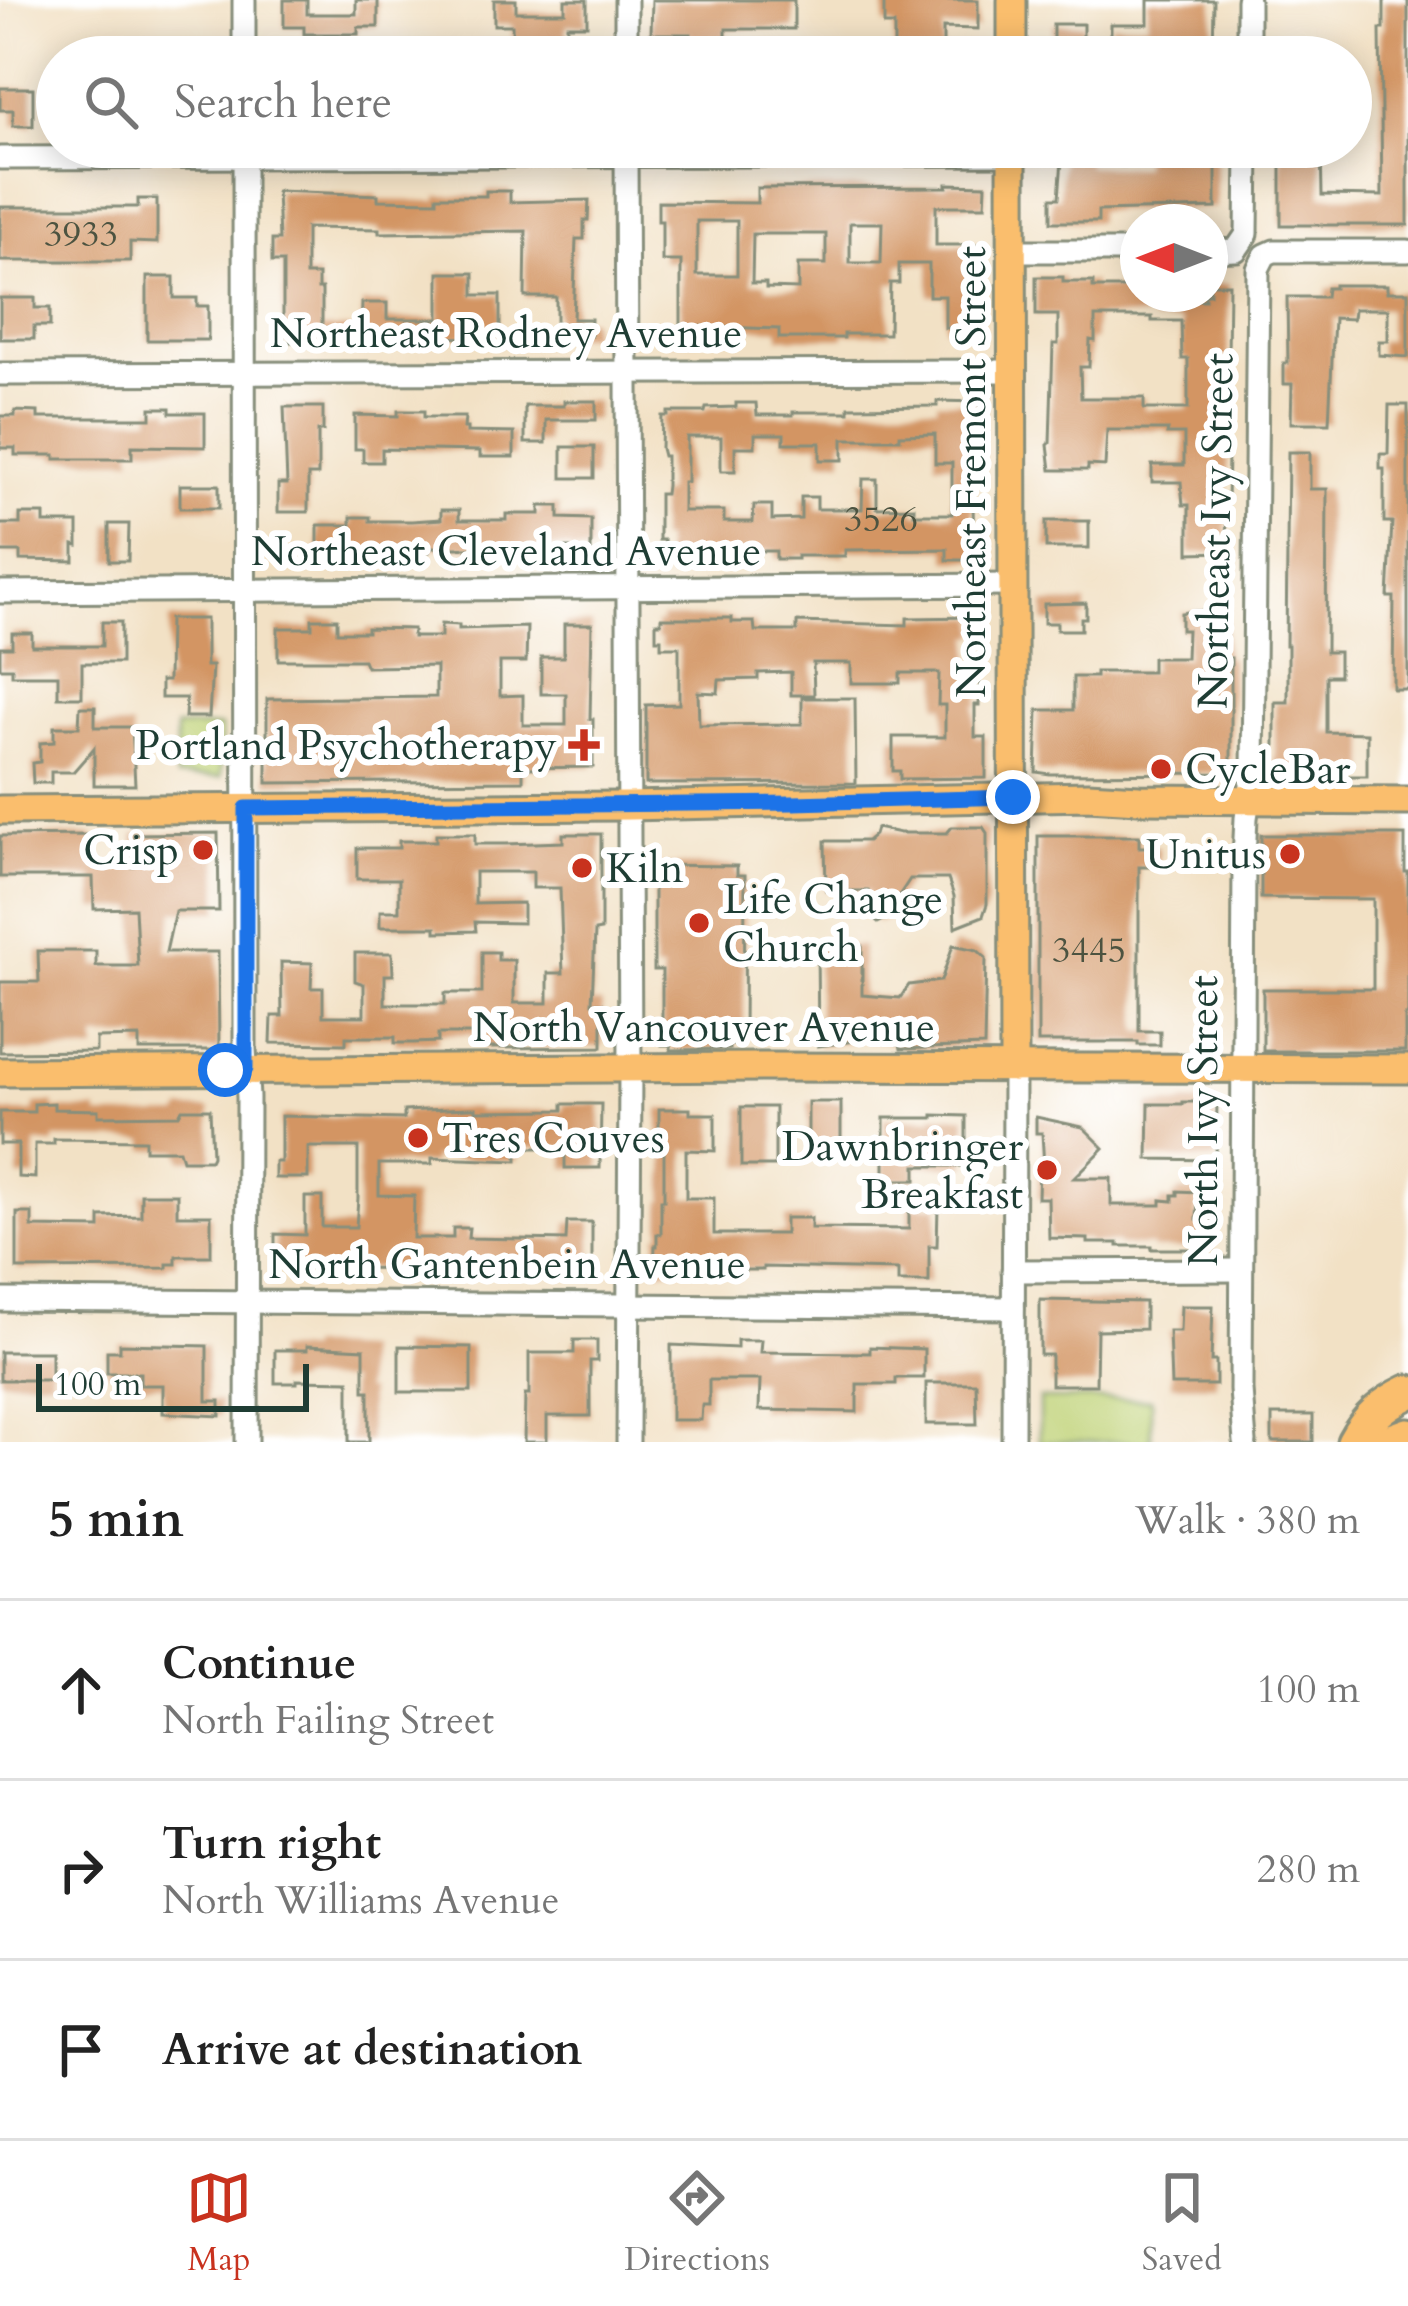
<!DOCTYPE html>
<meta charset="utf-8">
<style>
body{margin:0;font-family:Cardo,serif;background:#f6f6f6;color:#222}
.compass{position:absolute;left:1120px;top:204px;width:108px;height:108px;border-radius:50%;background:#fff;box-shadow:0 6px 30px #0003;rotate:270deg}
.scale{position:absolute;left:36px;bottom:30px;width:273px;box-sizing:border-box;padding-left:12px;border:6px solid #1f3d34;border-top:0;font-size:33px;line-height:42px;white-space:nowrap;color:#1f3d34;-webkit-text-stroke:9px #fff;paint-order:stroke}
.stop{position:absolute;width:36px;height:36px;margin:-27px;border:9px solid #1a73e8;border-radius:50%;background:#fff}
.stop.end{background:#1a73e8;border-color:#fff;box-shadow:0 3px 12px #0008}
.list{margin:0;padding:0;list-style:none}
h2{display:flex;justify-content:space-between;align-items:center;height:156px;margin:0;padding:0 48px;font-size:51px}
h2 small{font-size:39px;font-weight:400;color:#767676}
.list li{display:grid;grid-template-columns:78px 1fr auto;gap:36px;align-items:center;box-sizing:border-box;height:180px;padding:0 48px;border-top:3px solid #e0e0e0}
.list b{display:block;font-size:45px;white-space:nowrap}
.list p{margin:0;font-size:39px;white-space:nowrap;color:#767676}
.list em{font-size:39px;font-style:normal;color:#767676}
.icon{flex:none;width:66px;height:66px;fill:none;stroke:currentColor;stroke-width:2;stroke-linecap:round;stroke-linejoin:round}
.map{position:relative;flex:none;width:1408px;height:1442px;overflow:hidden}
.search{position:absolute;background:#fff;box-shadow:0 6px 30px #0003;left:36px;right:36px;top:36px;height:132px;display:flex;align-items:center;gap:30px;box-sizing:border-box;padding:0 42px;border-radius:66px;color:#767676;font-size:45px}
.sheet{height:696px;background:#fff}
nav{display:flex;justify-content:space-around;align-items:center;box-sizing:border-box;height:168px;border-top:3px solid #e0e0e0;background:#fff;font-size:33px;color:#767676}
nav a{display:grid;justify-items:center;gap:6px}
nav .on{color:#c8321e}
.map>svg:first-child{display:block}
</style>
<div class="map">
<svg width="1408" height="1442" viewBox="0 0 1408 1442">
<rect width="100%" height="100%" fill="#fff"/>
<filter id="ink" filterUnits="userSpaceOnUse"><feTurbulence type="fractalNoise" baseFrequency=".00833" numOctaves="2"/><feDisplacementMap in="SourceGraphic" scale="24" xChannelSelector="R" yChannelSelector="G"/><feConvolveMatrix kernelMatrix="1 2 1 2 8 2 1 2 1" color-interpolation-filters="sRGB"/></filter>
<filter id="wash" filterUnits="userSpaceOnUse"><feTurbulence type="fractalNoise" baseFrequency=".004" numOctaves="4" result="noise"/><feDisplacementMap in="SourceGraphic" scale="48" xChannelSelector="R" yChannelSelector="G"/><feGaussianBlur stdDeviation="2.7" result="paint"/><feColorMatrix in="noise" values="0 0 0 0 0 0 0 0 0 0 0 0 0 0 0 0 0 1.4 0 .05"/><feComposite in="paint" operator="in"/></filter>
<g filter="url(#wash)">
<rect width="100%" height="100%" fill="#f2e1c5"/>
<!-- green -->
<g fill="#bfd276" stroke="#6f8855" stroke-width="3">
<rect x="176" y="727" width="45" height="50"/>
<rect x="1039" y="1399" width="112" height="43"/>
</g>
<g id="blocks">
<!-- building -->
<g fill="#d39563" fill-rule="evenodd">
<path d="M284 0H307V14H356V0H378V27H358V34H304V27H284Z"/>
<path d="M494 0H516V12H565V0H587V25H567L566 57H513L512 25H494Z"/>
<path d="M652 0H794V29H726V57H691V34H651Z"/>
<path d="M884 0H978V29L943 28V57H894V25H884Z"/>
<path d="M1148 0H1214L1213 55 1111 57V24H1148Z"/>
<path d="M1384 0H1408V225H1281V149H1321L1322 195 1382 196 1380 29H1384Z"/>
<rect x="1053" y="24" width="30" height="27"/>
<path d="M0 88H33V126H13V110H0Z"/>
<path d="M1063 147H1087V166L1143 167V152H1188V147H1216V208L1098 211V222H1051V198H1059Z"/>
<path d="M947 184 986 185 985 206H936V245H980V263H975L977 328H945V296H929V264H899V283H890L889 334H844V338H779V329L699 326 698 341H660V326H681V261H662V221H658V202L757 203V188L947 187ZM697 221H737V275H697ZM850 223H882L881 263H850ZM753 234H826V264H798V289L766 288V283H752Z"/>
<path d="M277 191 378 195V200L437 201V196H486V191H510V202L589 200 588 220H584V239H576L573 319H591V336H556V297H525L526 231 379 233V229L306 228V275H318V289H322V328H350V342H283V262H272V240H279Z"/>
<path d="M138 199H157V243L130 242V261H0V207H138Z"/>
<path d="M439 273H474V295H500V337L361 339 362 303H387V319H439Z"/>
<path d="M147 277H174V298H197V306H208V340H147Z"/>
<path d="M1036 277H1063V282H1093V288H1138V294H1176V300H1205V294H1210V284H1229L1228 359H1224L1223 394H1220L1219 454H1228L1226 552 1189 553V505H1183L1181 482H1152V465H1184V434H1167L1168 430H1107L1105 466 1088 465V470H1051L1048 445 1050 443 1053 344H1058V315H1036ZM1095 317H1152V321H1181L1182 359H1188V409H1144V398H1081L1080 367H1089L1090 340 1095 341Z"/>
<path d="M1334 285H1387V292H1408V357L1379 355V341H1388V309H1354L1353 319 1334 318 1329 423H1291L1292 384H1284V363H1288L1287 297H1326L1327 288H1334Z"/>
<path d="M0 298H35V308H50V326H34V339H0Z"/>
<path d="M564 401H596V420H546V443H525V406H564Z"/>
<path d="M937 401 980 402V423H976L973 505 974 542H981V560H947V549L845 550V556H797V559H776V551H724V556H664V540H659V494H665L666 486V456H663L661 448 662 416H668V412H705L706 408 736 407V403H756L757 415H793V412H849V407L937 406ZM755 434H784V443H820V460H843V439H900V435L935 434V463H952V514H914V507L877 508V479H863L862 509H817V497H801V519L772 520V505H754L753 522H724V511H683V482H687V437H721V471H735V447H755Z"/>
<path d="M1389 405H1408V689H1393L1394 597H1388L1392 522H1384V469H1380V454H1388Z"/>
<path d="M284 407H323V431H318V475H308V512H278V484H287Z"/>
<path d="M151 408H170V413H205V447L132 446V459H55V455H15V448H0V416H15V411L38 412V418H151Z"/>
<path d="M398 411H424V417H465L464 428H467V432L514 433V457H480V451L382 449V462H363V449H355V415L398 416Z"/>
<rect x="562" y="447" width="32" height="31"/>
<path d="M1288 452H1310V489H1327L1326 652H1339V676H1326V732L1367 733V776H1275V702H1288V645H1286Z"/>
<rect x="180" y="485" width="39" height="23"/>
<path d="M540 506H559V518L591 519V552L570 551V548H430L429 552 370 550 318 552V525H351V517H370V521H412L441 519V510H459V520H506V514H540Z"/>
<path d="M20 514H44V523H78V546L74 545V561L20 560V552H0V524H20Z"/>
<rect x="1046" y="521" width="43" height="27"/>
<path d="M109 524H129L128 561H109Z"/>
<path d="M1086 603V618H1081V630H1057V623H1044V604Z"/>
<path d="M1194 611H1226V658H1231V773L1050 774 1036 772 1038 710H1073V677H1096V672H1152V658H1186L1187 630H1181V613Z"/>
<path d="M977 617V636H971V677L980 680 979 705H975V737H986V778L900 779V771H893V737H945V705H938L939 673H900V683H851V663H813L814 695H791V672L758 673V679L719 680 718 693 698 692 699 725 802 724V698H855L856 783 646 784V705L679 704V647H661V639H656V623H661V618H732V622H754L755 631H797V622L907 625V618Z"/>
<path d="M169 619H206V666H212L209 717H185L186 698H161V681H168Z"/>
<path d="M312 619H337V632H367V628L413 629V637H441V624L459 625V629L527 627 526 662H500V696L523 695V725H566V694H541V657H564V624H592L590 719H593V767L523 768V781L267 783V699L436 697V666L366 667 363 660H278V628H312Z"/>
<path d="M102 622H121V663H82V697H58V675H12V668H0V647H12V633H32V646H102Z"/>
<path d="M80 707H95V727H132L135 785H94V748L73 772H51V783H33L32 763 40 762V743L54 742V727H79Z"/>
<path d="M952 827H983L987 833V904L983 916 955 927 954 896 948 879H910L898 897 901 911 878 923 868 913V891H826L825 841H867L874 835 876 828 900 833H947Z"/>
<path d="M218 833 219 911H175L166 952H218L219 1050H139V1037L96 1038V1051L0 1052V982H39L38 951H96V966H138L135 908 94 909 93 877H0V836L93 835V867H134V834Z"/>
<path d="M436 834H475V844H506L563 842V834H601V930L595 931 592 1003H602V1047L483 1048 482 1034H438V1042L413 1043H395V1037H346V1044L271 1043 272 1016H282L281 962 312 963 311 988H323V1016H364V984L355 981V953H392L393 975H385V1004H445V993H482V952H498V960H514V1003H548V973H563L560 888H533V872H475V904L523 903V923L475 922 476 931 436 932V927H380V911H399V879H357V848H399V841H436Z"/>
<path d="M1261 835H1405V872H1408V1015H1405V1051H1263V989H1373V899L1261 898Z"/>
<path d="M1038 836H1139V847H1159V867H1139V1031H1160V1045H1138V1042H1038Z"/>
<path d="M654 865 737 866V875H745L744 1038H737V1045H729V1049L671 1050V1045H662V970H654Z"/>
<path d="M953 945 977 950 986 958 984 1046 901 1049 900 1044 863 1040 818 1046 817 947 862 946V995L900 998 909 985 941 981Z"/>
<rect x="808" y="1102" width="33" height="40"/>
<path d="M1183 1102H1217L1216 1160 1148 1159 1149 1104H1183Z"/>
<path d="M54 1103V1109L98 1110V1116L179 1115 182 1109H210L212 1156 210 1160H182L179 1150H145V1140L54 1139V1144H35V1178L18 1177V1144H0V1112H34V1104Z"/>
<path d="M563 1104H601L600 1168H565V1148H517V1161L432 1158V1164H379V1195L414 1196 413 1238H453V1228H469L468 1238 566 1240 567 1222H592V1264H545V1271L484 1268V1263H430L427 1269 275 1267V1234L305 1235V1197H322V1227H356L358 1198V1147H308V1178H275V1162H281V1116L404 1119V1111L469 1108H476V1111L563 1110Z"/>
<rect x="741" y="1107" width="34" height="59"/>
<path d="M659 1109H690V1114H715V1151L686 1150V1198H714V1234H785V1218H811V1228L909 1229V1206H938L937 1246H929V1282H898V1270L763 1267V1270H654L655 1246H657V1234H661V1200H664V1140H659Z"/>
<path d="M933 1115 966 1116V1166H916V1180H884V1118H933Z"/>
<path d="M1036 1117 1083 1127 1104 1148 1074 1178H1111V1205H1161V1200L1173 1201V1195H1178V1191L1198 1192 1197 1220H1213L1214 1249H1152V1246H1118V1243H1088V1239L1049 1238 1048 1198H1038L1039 1166H1044L1042 1133H1036Z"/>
<path d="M141 1194H177V1215H211V1256H176V1264H167V1268L17 1269V1213H32V1227L100 1228V1217L141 1216Z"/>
<path d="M1040 1300 1145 1302V1329L1097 1330 1096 1385H1051V1355H1040Z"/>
<path d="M1181 1306H1213L1211 1361H1216V1385H1171L1169 1331H1180Z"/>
<path d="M574 1340H597V1361H590V1416H547V1442H524L525 1395H529V1353H574Z"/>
<path d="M737 1340H761L760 1352 870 1353V1347L924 1349V1378H896V1384H857V1412L759 1410 760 1380H709V1405H702L701 1420H671V1345L737 1348Z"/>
<path d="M120 1344 207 1346V1401H220V1416L163 1413V1385H140V1373H107V1351H120Z"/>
<path d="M307 1346 364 1349V1391H369V1442H349V1381L297 1380V1383H275V1350H307Z"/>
<path d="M399 1346 471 1347V1392H399Z"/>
<rect x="0" y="1352" width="51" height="28"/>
<path d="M926 1383H976L977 1424H926Z"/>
<rect x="1272" y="1415" width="41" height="27"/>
</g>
</g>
</g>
<g filter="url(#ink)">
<use href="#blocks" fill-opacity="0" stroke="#888f7c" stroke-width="3"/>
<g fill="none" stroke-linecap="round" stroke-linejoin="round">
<defs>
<g id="minor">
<path d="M626 0V57"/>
<path d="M244 57V0"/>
<path d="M1248 57V0"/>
<path d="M244 147 245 1049 248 1097 247 1442"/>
<path d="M626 147 630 1069 628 1442"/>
<path d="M0 158 1012 154"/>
<path d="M1012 251H1138"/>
<path d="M1210 251 1236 250 1247 234 1248 147"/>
<path d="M0 374 1013 371"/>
<path d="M0 592 1013 585"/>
<path d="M1013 1271 1241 1270"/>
<path d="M0 1300 1013 1308"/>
<path d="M1013 1442 1014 1068"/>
<path d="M1245 1442 1241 1390 1244 858 1246 818 1253 772 1258 269 1265 255 1274 251H1408"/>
</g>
<g id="major">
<path d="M1012 0V57"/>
<path d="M1012 147 1014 1068"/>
<path d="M0 810 628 806 1088 796 1139 799 1408 801"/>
<path d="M0 1072 763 1067 1408 1069"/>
</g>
<g id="highway">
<path d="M1354 1442C1367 1418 1383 1404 1408 1392"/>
<path d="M1389 1442 1408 1435"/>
</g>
</defs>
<!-- minor casing -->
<use href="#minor" stroke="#888f7c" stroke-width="27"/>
<!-- major casing -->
<use href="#major" stroke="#888f7c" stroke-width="33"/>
<!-- highway casing -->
<use href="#highway" stroke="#888f7c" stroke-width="39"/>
<!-- minor -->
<use href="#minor" stroke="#fff" stroke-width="21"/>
<!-- major -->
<use href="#major" stroke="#fabe6d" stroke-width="27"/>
<!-- highway -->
<use href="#highway" stroke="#fabe6d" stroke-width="33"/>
</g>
</g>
<g fill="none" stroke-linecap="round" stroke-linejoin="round" filter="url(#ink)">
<!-- route -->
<path stroke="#1a73e8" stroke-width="15" d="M225 1070 246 1069V808L794 803 1013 797"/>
</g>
<!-- markers -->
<g fill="#c8321e" stroke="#fff" stroke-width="4.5">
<path d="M578 727h12v12h12v12h-12v12h-12v-12h-12v-12h12z"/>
<circle cx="1161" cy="769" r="12"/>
<circle cx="203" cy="850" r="12"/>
<circle cx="1290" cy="854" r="12"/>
<circle cx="582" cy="868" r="12"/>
<circle cx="699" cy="923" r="12"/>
<circle cx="418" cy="1138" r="12"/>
<circle cx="1047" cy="1170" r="12"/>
</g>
<g text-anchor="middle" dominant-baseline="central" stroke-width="12" stroke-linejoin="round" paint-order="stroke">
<!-- number labels -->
<g font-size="36" fill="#4c5340">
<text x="81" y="234">3933</text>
<text x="881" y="519">3526</text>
<text x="1089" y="950">3445</text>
</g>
<!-- street labels -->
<g font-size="42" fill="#1f3d34" stroke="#fff">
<text x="506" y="333">Northeast Rodney Avenue</text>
<text transform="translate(971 472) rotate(-90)">Northeast Fremont Street</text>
<text transform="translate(1216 531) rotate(-89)">Northeast Ivy Street</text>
<text x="506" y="551">Northeast Cleveland Avenue</text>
<text x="704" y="1027">North Vancouver Avenue</text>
<text transform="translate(1203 1121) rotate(-90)">North Ivy Street</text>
<text x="507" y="1264">North Gantenbein Avenue</text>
</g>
<!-- poi labels -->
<g font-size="42" fill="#1f3d34" stroke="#fff" text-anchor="end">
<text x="557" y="745">Portland Psychotherapy</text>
<text x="1185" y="769" text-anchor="start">CycleBar</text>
<text x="179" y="850">Crisp</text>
<text x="1266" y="854">Unitus</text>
<text x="606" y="868" text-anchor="start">Kiln</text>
<text x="723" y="899" text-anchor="start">Life Change<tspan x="723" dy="48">Church</tspan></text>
<text x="442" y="1138" text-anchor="start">Tres Couves</text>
<text x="1023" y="1146">Dawnbringer<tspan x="1023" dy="48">Breakfast</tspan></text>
</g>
</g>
</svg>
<svg class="compass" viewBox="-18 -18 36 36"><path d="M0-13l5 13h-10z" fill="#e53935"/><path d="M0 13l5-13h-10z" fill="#767676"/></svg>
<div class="scale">100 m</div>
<div class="stop" style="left:225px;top:1070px"></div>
<div class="stop end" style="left:1013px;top:797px"></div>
<div class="search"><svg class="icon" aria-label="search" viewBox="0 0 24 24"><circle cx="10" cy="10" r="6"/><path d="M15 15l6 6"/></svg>Search here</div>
</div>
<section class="sheet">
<h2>5 min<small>Walk · 380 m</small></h2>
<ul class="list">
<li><svg class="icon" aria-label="ahead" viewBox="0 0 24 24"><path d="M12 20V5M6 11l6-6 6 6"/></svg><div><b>Continue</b><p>North Failing Street</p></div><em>100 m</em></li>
<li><svg class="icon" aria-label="right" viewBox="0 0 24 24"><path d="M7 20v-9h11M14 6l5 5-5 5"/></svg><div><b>Turn right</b><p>North Williams Avenue</p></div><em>280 m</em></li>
<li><svg class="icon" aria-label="arrive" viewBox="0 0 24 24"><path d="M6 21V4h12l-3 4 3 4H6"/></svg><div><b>Arrive at destination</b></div></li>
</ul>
</section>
<nav>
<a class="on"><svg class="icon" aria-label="map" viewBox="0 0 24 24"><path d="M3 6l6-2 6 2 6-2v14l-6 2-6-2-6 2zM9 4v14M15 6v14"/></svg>Map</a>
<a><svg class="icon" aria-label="directions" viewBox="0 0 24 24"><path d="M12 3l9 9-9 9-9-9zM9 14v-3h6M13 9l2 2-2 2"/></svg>Directions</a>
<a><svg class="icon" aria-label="saved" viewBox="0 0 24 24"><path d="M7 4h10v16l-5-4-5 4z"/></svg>Saved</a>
</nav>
